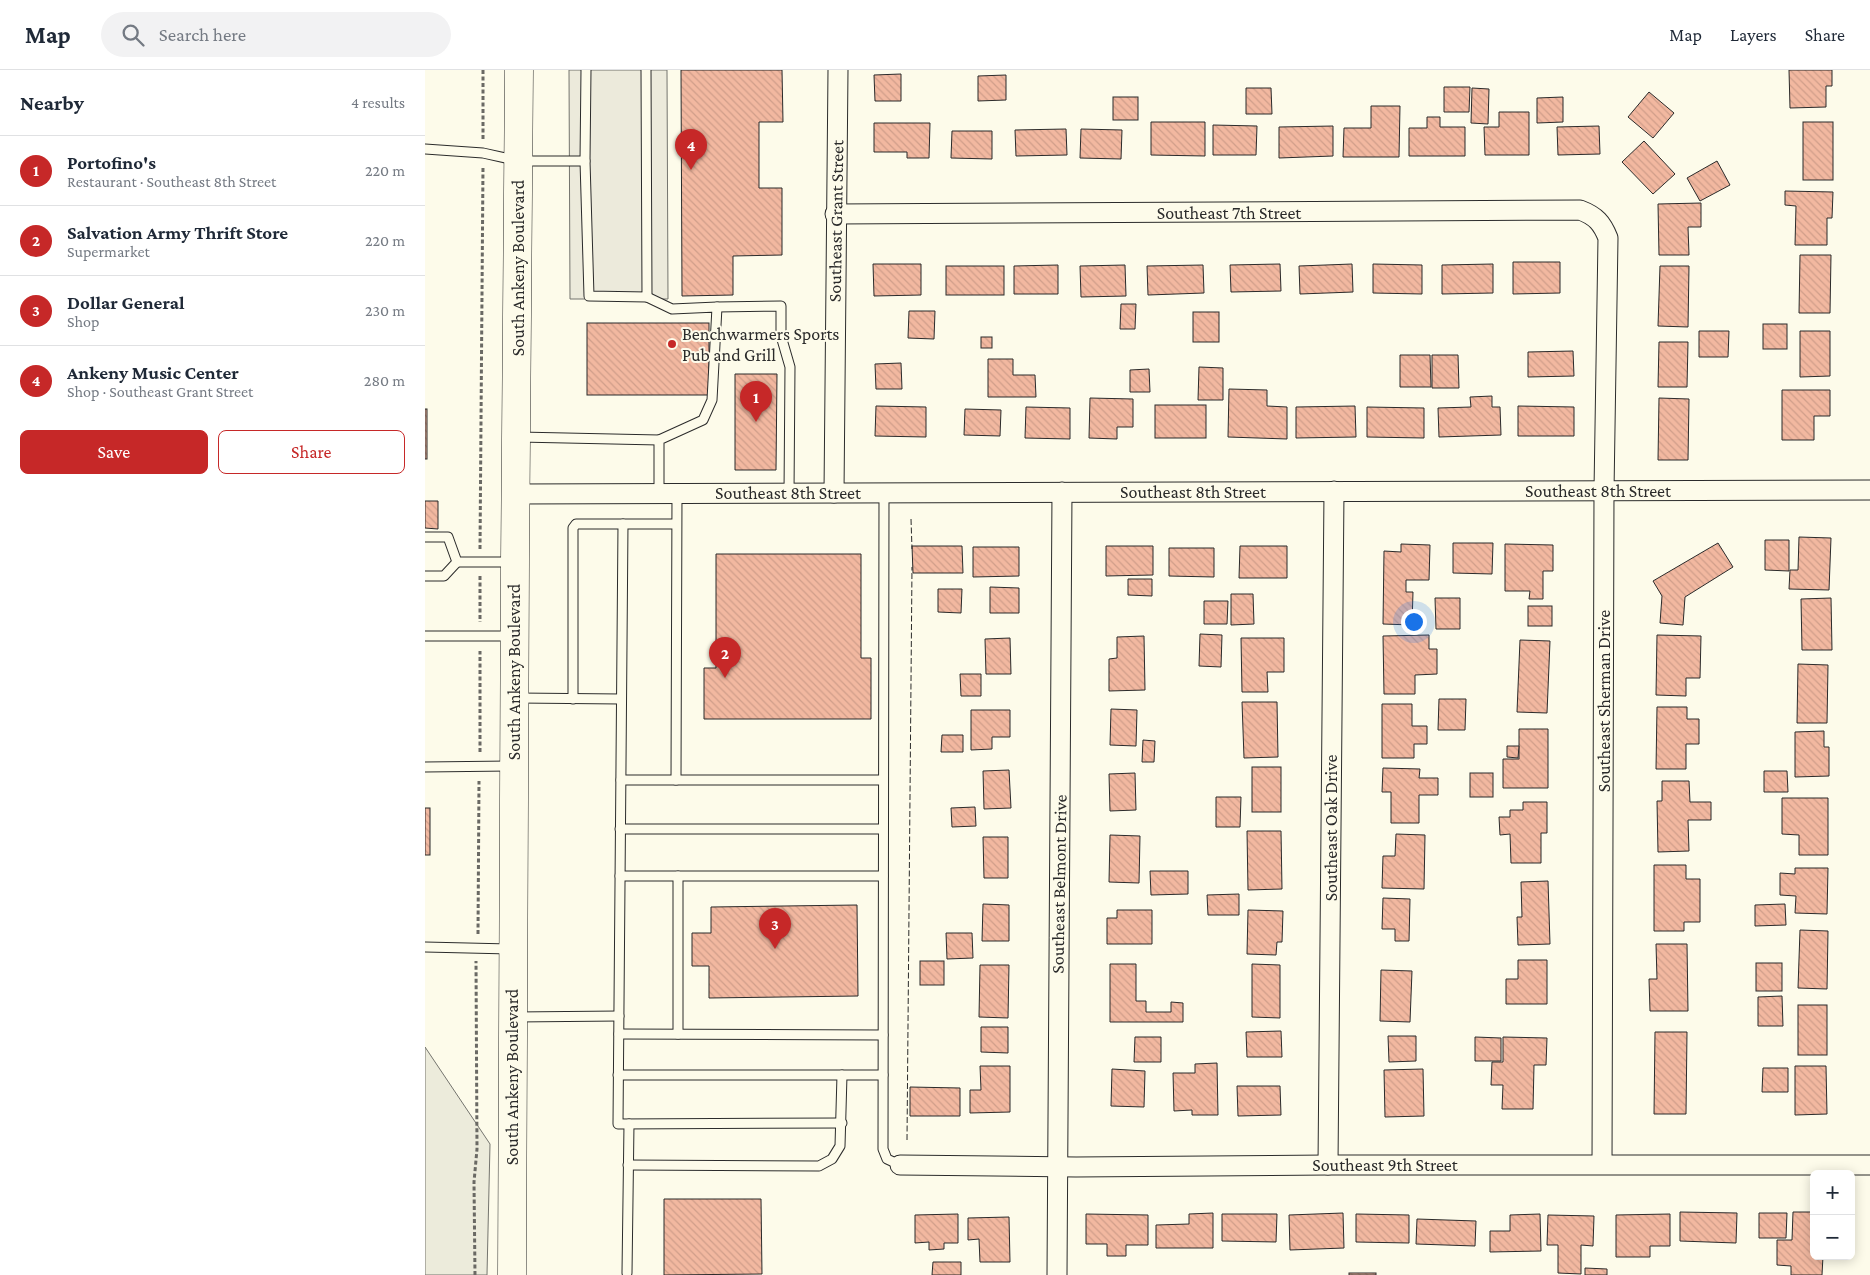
<!DOCTYPE html>
<meta charset="utf-8">
<style>
body{margin:0;font-family:"Crimson Pro",serif;background:#f2f2f3;color:#1f2937}
.controls{position:absolute;right:15px;bottom:15px;display:grid;overflow:hidden;border-radius:8px;box-shadow:0 2px 12px #0003}
.controls button{width:45px;height:45px;display:grid;place-items:center;padding:0;border:0;border-bottom:1px solid #e0e1e3;background:#fff;color:#1f2937;font:25px sans-serif}
.you{position:absolute;left:988px;top:551px;width:18px;height:18px;margin:-12px;border:4px solid #fff;border-radius:50%;background:#1a73e8;box-shadow:0 0 0 8px #1a73e833}
.badge{display:grid;place-items:center;width:32px;height:32px;border-radius:50%;background:#c62828;color:#fff;font-size:16px;font-weight:700}
.pin{position:absolute;translate:-50% -41px;filter:drop-shadow(0 1px 2px #0008)}
.pin::after{content:'';position:absolute;top:26px;width:18px;height:15px;background:inherit;clip-path:polygon(0 0,100% 0,50% 100%)}
.list{margin:0;padding:0;list-style:none}
h2{display:flex;justify-content:space-between;align-items:center;height:65px;margin:0;padding:0 20px;font-size:21px}
h2 small{font-size:16px;font-weight:400;color:#747a83}
.list li{display:grid;grid-template-columns:32px 1fr auto;gap:15px;align-items:center;box-sizing:border-box;height:70px;padding:0 20px;border-top:1px solid #e0e1e3}
.list b{display:block;font-size:19px;white-space:nowrap}
.list p{margin:0;font-size:16px;white-space:nowrap;color:#747a83}
.list em{font-size:16px;font-style:normal;color:#747a83}
.actions{display:flex;gap:10px;padding:15px 20px}
.actions a{flex:1;padding:11px 0;border:1px solid #c62828;border-radius:8px;text-align:center;font-size:18px;color:#c62828}
.actions .main{background:#c62828;color:#fff}
.icon{flex:none;width:28px;height:28px;fill:none;stroke:currentColor;stroke-width:2;stroke-linecap:round;stroke-linejoin:round}
.map{position:relative;flex:none;width:1445px;height:1205px;overflow:hidden}
header{display:flex;align-items:center;gap:30px;box-sizing:border-box;height:70px;padding:0 25px;background:#fff;border-bottom:1px solid #e0e1e3}
header strong{font-size:24px}
nav{display:flex;gap:28px;margin-inline-start:auto;font-size:18px}
.search{width:350px;height:45px;background:#f2f2f3;display:flex;align-items:center;gap:12px;box-sizing:border-box;padding:0 18px;border-radius:28px;color:#747a83;font-size:19px}
main{display:flex}
aside{flex:1;background:#fff}
.map>svg:first-child{display:block}
</style>
<header>
<strong>Map</strong>
<div class="search"><svg class="icon" aria-label="search" viewBox="0 0 24 24"><circle cx="10" cy="10" r="6"/><path d="M15 15l6 6"/></svg>Search here</div>
<nav><a>Map</a><a>Layers</a><a>Share</a></nav>
</header>
<main>
<aside>
<h2>Nearby<small>4 results</small></h2>
<ul class="list">
<li><span class="badge">1</span><div><b>Portofino's</b><p>Restaurant · Southeast 8th Street</p></div><em>220 m</em></li>
<li><span class="badge">2</span><div><b>Salvation Army Thrift Store</b><p>Supermarket</p></div><em>220 m</em></li>
<li><span class="badge">3</span><div><b>Dollar General</b><p>Shop</p></div><em>230 m</em></li>
<li><span class="badge">4</span><div><b>Ankeny Music Center</b><p>Shop · Southeast Grant Street</p></div><em>280 m</em></li>
</ul>
<div class="actions"><a class="main">Save</a><a>Share</a></div>
</aside>
<div class="map">
<svg width="1445" height="1205" viewBox="0 0 1445 1205">
<defs>
<pattern id="building-back-hatch" width="6" height="6" patternUnits="userSpaceOnUse" patternTransform="scale(1.25)"><rect width="6" height="6" fill="#f2b8a0"/><path d="M-1 5l2 2M0 0l6 6M5-1l2 2" fill="none" stroke="#d09e8a"/></pattern>
</defs>
<rect width="100%" height="100%" fill="#fdfbea"/>
<!-- green -->
<path fill="#ecebdb" stroke="#74746e" d="M0 977 65 1074 62 1205H0Z"/>
<!-- parking -->
<path fill="#eceadb" stroke="#74746e" d="M144 0H242L243 229H145Z"/>
<!-- building -->
<g fill="url(#building-back-hatch)" stroke="#2b2b2b">
<path d="M256 0H357L358 52H334V118H357V185L308 186V225L257 226Z"/>
<path d="M1364 0H1407V16H1401V37L1365 38Z"/>
<path d="M476 4V31H450L449 5Z"/>
<path d="M581 5V30L553 31V6Z"/>
<path d="M1019 17H1045L1044 42H1019Z"/>
<path d="M821 18H846L847 44H821Z"/>
<path d="M1047 18 1064 19 1063 54 1046 53Z"/>
<path d="M1224 22 1249 43 1228 68 1203 47Z"/>
<rect x="688" y="27" width="25" height="23"/>
<path d="M1138 27V52L1112 53V28Z"/>
<path d="M946 36H975L974 87H918L919 58H946Z"/>
<path d="M1074 42H1104V85H1060L1059 57H1074Z"/>
<path d="M1002 47H1015V57H1040V86H984V58H1002Z"/>
<path d="M726 52H780V86L726 85Z"/>
<rect x="1378" y="52" width="30" height="58"/>
<path d="M449 53H505L504 88H482V82H449Z"/>
<path d="M788 55 832 56 831 85H788Z"/>
<path d="M908 56V86L854 88V57Z"/>
<path d="M1174 56 1175 84 1133 85 1132 57Z"/>
<path d="M641 59 642 85 591 86 590 60Z"/>
<path d="M656 59 697 60 696 89 655 88Z"/>
<path d="M527 61H567V89L526 88Z"/>
<path d="M1219 71 1250 104 1228 124 1197 92Z"/>
<path d="M1292 91 1305 115 1275 131 1262 108Z"/>
<path d="M1360 121 1408 122 1407 148H1402V175H1370L1371 136 1360 135Z"/>
<path d="M1276 133V157H1263L1264 185H1234L1233 134Z"/>
<path d="M1375 185H1406L1405 243H1374Z"/>
<path d="M1088 192H1135V223L1088 224Z"/>
<path d="M448 194H496V225L449 226Z"/>
<path d="M855 194 856 221 806 222 805 195Z"/>
<path d="M927 194 928 222 875 224 874 196Z"/>
<path d="M948 194 997 195V224L948 223Z"/>
<path d="M1068 194V223L1017 224V195Z"/>
<path d="M633 195V224H589V196Z"/>
<path d="M700 195 701 226 656 227 655 196Z"/>
<path d="M778 195 779 223 723 225 722 196Z"/>
<rect x="521" y="196" width="58" height="29"/>
<path d="M1235 196H1264L1263 257 1233 256Z"/>
<path d="M696 234H711L710 259H695Z"/>
<path d="M484 241H510L509 269 483 268Z"/>
<rect x="768" y="242" width="26" height="30"/>
<rect x="162" y="253" width="122" height="72"/>
<rect x="1338" y="254" width="24" height="25"/>
<path d="M1274 261H1304L1303 287H1274Z"/>
<path d="M1375 261H1405V306L1375 307Z"/>
<rect x="556" y="267" width="11" height="11"/>
<path d="M1234 272H1263L1262 317H1233Z"/>
<path d="M1148 281 1149 306 1103 307V282Z"/>
<path d="M975 285H1005L1006 317H975Z"/>
<path d="M1007 285H1033L1034 318H1007Z"/>
<path d="M563 289H588V305H610L611 327H563Z"/>
<path d="M476 293 477 319H451L450 294Z"/>
<path d="M774 297 798 298V330H773Z"/>
<path d="M724 299 725 322H705V300Z"/>
<path d="M310 304H352L351 400H310Z"/>
<path d="M804 319 842 320V336L862 337V369L803 367Z"/>
<path d="M1357 320H1405V346H1389V370H1357Z"/>
<path d="M1067 326V337H1075L1076 365 1014 367 1013 338 1046 337 1045 327Z"/>
<path d="M665 328 708 329V357H692V369L664 368Z"/>
<path d="M1234 328 1264 329 1263 390H1233Z"/>
<rect x="730" y="335" width="51" height="33"/>
<path d="M451 336 501 337V367L450 366Z"/>
<path d="M930 336 931 367 871 368V337Z"/>
<path d="M1093 336 1149 337V366H1093Z"/>
<path d="M601 337 645 338V369L600 368Z"/>
<path d="M942 337 999 338V368L942 367Z"/>
<rect x="0" y="339" width="2" height="50"/>
<path d="M540 339 576 340 575 366 539 365Z"/>
<path d="M0 431H13V459L0 458Z"/>
<path d="M1374 467 1406 468 1404 520 1364 519 1365 500H1373Z"/>
<path d="M1340 470H1364V501L1340 500Z"/>
<path d="M1028 473H1068L1067 504 1028 503Z"/>
<path d="M1293 473 1308 497 1260 527 1258 555 1235 553 1237 526 1228 511Z"/>
<path d="M976 474 1005 475 1004 510H981V522H988L987 555 958 554 959 481 976 482Z"/>
<path d="M1080 474 1128 475V501H1118V529H1104L1105 521H1080Z"/>
<path d="M487 476H537L538 503H488Z"/>
<path d="M681 476H728V505L681 506Z"/>
<path d="M815 476H862V508H814Z"/>
<path d="M548 477H594V506L548 507Z"/>
<path d="M744 478H789V507L744 506Z"/>
<path d="M291 484H436V588H446V649H279V598H291Z"/>
<path d="M703 509H727V526L703 525Z"/>
<path d="M565 517 594 518V543H565Z"/>
<path d="M513 519H537L536 543 513 542Z"/>
<path d="M806 524H828L829 554 806 555Z"/>
<path d="M1010 528H1035V559H1011Z"/>
<path d="M1406 528 1407 580H1377L1376 529Z"/>
<path d="M779 531H803L802 554H779Z"/>
<rect x="1103" y="536" width="24" height="20"/>
<path d="M775 564 797 565 796 597 774 596Z"/>
<path d="M1004 565V579H1012V604L990 605V624H959L958 566Z"/>
<path d="M1232 565 1276 566 1275 608H1261V626L1231 625Z"/>
<path d="M719 566 720 620 684 621V589L692 588V567Z"/>
<path d="M585 568 586 604H561L560 569Z"/>
<path d="M816 568H859V602H842L843 622H817Z"/>
<path d="M1095 570 1125 571 1122 643 1092 642Z"/>
<path d="M1373 594 1403 595 1402 653H1372Z"/>
<path d="M535 604H556V626H536Z"/>
<path d="M1014 629H1041L1040 660H1013Z"/>
<path d="M817 632H852L853 687 819 688Z"/>
<path d="M957 634H987V656H1002V674H989V688H957Z"/>
<path d="M1232 637H1262V649H1274V674H1261V699H1231Z"/>
<path d="M686 639 712 640 711 676 685 675Z"/>
<path d="M546 640H585V667H567V679L546 680Z"/>
<path d="M1094 659H1123V718H1078V689H1094Z"/>
<path d="M1399 661V677H1404V706L1370 707V662Z"/>
<path d="M517 665H538V682H516Z"/>
<path d="M718 670 730 671 729 692H717Z"/>
<path d="M1082 676H1094L1093 688 1082 687Z"/>
<rect x="827" y="697" width="29" height="45"/>
<path d="M958 698 995 699 994 708H1013V725H994V753H966V722H957Z"/>
<path d="M584 700 586 738 559 739 558 701Z"/>
<path d="M1339 701H1362L1363 722H1339Z"/>
<path d="M710 703 711 740 685 741 684 704Z"/>
<rect x="1045" y="703" width="23" height="24"/>
<path d="M1237 711H1264L1265 732H1286V750H1263L1264 781 1233 782 1232 731H1237Z"/>
<path d="M791 727H816L815 757H791Z"/>
<path d="M1357 728H1403V785H1374V765L1357 764Z"/>
<path d="M1098 732H1122V763H1116V793H1086L1085 764 1075 765 1074 747H1085V740H1098Z"/>
<path d="M550 737 551 756 527 757 526 738Z"/>
<rect x="0" y="738" width="5" height="47"/>
<path d="M822 761H856L857 819 823 820Z"/>
<path d="M971 764 1000 765 999 819 957 818 958 786H970Z"/>
<path d="M685 765 715 766 714 813 684 812Z"/>
<path d="M558 767H583V808H559Z"/>
<path d="M1229 795H1261V809H1275V852H1259V861H1229Z"/>
<path d="M1370 798H1403L1402 844 1370 843 1371 826 1355 825V803L1370 804Z"/>
<path d="M725 801H763V824L726 825Z"/>
<path d="M1123 811 1125 874 1093 875 1092 847H1097L1096 812Z"/>
<path d="M814 824V845H783L782 825Z"/>
<path d="M958 828 985 829 984 871H970V859H957Z"/>
<path d="M558 834 584 835V871H557Z"/>
<path d="M1360 834 1361 855 1330 856V835Z"/>
<path d="M432 835 433 926 284 928V896H267V863H286V837Z"/>
<path d="M692 840H727V874H682V848H692Z"/>
<path d="M823 840 858 841 857 872H852L851 885 822 884Z"/>
<path d="M1375 860 1403 861 1402 919 1373 918Z"/>
<path d="M521 863H547L548 888 522 889Z"/>
<path d="M1231 874H1262L1263 941H1225L1224 909H1232Z"/>
<path d="M1093 890H1122V934H1081V909H1093Z"/>
<rect x="495" y="891" width="24" height="24"/>
<rect x="1331" y="893" width="26" height="28"/>
<path d="M685 894H711V931H721V942H746V932L758 933V952H685Z"/>
<path d="M827 894 855 895V948L827 947Z"/>
<path d="M555 895H584L583 948 554 947Z"/>
<path d="M956 900 987 901 985 952 955 951Z"/>
<path d="M1357 926 1358 956H1333V927Z"/>
<rect x="1373" y="935" width="29" height="50"/>
<path d="M556 957H583V983L556 982Z"/>
<path d="M856 961 857 987H822L821 962Z"/>
<path d="M1230 962H1262L1261 1044H1229Z"/>
<path d="M963 966H991V991L964 992Z"/>
<path d="M710 967H736V992H709Z"/>
<path d="M1050 967 1076 968V991H1050Z"/>
<path d="M1078 967 1122 968 1121 995H1109L1108 1039H1077L1078 1015H1066L1067 992H1078Z"/>
<path d="M792 993 793 1045H767V1040L749 1041 748 1003H770V994Z"/>
<path d="M555 996H585V1042L545 1043V1020H556Z"/>
<path d="M1370 996H1401L1402 1044 1370 1045Z"/>
<path d="M1338 998H1363V1022H1337Z"/>
<path d="M687 999 720 1001 719 1037 686 1036Z"/>
<path d="M998 999 999 1046 960 1047 959 1000Z"/>
<path d="M812 1016H855L856 1045 813 1046Z"/>
<path d="M485 1017 535 1018V1046H485Z"/>
<path d="M239 1129H336L337 1204 239 1205Z"/>
<path d="M1255 1142 1312 1143 1311 1173 1255 1171Z"/>
<path d="M1368 1142H1389V1186H1398L1397 1205H1366V1196L1352 1195V1170H1367Z"/>
<path d="M788 1143V1178H731V1155L764 1154V1144Z"/>
<path d="M918 1143 919 1178 865 1180 864 1145Z"/>
<path d="M1334 1143H1362L1361 1168H1334Z"/>
<path d="M533 1144V1173H519V1179L504 1180V1172L490 1173V1145Z"/>
<path d="M661 1144 723 1145V1175H701V1186H682V1174H661Z"/>
<path d="M797 1144H852L851 1172 797 1171Z"/>
<path d="M931 1144 984 1145V1173L931 1172Z"/>
<path d="M1115 1144 1116 1181 1065 1182V1161H1085V1145Z"/>
<path d="M1245 1144V1176H1225V1187H1191V1145Z"/>
<path d="M1123 1145 1169 1146 1168 1176 1156 1175V1204L1133 1203V1175H1122Z"/>
<path d="M584 1147 585 1192H555L554 1169 543 1170V1148Z"/>
<path d="M992 1149 1051 1151 1050 1176 991 1174Z"/>
<path d="M508 1192H536V1205H507Z"/>
<path d="M1160 1198 1182 1199V1205H1160Z"/>
<rect x="924" y="1203" width="27" height="2"/>
</g>
<g fill="none" stroke-linecap="round" stroke-linejoin="round">
<defs>
<g id="lane">
<path d="M161 0 160 91 164 226 222 227 221 0"/>
<path d="M0 79 58 83 94 91H160"/>
<path d="M222 227 247 239 292 237 287 330 278 350 234 370V424"/>
<path d="M292 237 356 236V266L365 297 364 423"/>
<path d="M94 367 234 370"/>
<path d="M459 423 458 1079 462 1089 475 1095"/>
<path d="M198 454 193 1054 417 1053"/>
<path d="M0 467H23L32 492H87"/>
<path d="M0 506H19L32 492"/>
<path d="M0 566H87"/>
<path d="M92 628 196 629"/>
<path d="M148 629V458L151 454H251"/>
<path d="M0 697 86 696"/>
<path d="M196 710H458"/>
<path d="M251 710 252 424"/>
<path d="M195 759H458"/>
<path d="M195 806H458"/>
<path d="M253 806V964"/>
<path d="M0 877 85 879"/>
<path d="M90 947 194 946"/>
<path d="M194 964 458 965"/>
<path d="M193 1005H458"/>
<path d="M203 1095 394 1096 407 1089 415 1076 417 1005"/>
<path d="M202 1203 204 1054"/>
</g>
<g id="street">
<path d="M410 144 1155 140C1171 146 1177 153 1183 168L1179 421 1177 1094"/>
<path d="M409 423 413 0"/>
<path d="M91 424 1445 420"/>
<path d="M475 1095 651 1097 903 1095H1445"/>
<path d="M903 1095 909 421"/>
<path d="M632 1205 637 422"/>
</g>
<path id="primary" d="M87 1205 90 492 94 0"/>
</defs>
<!-- lane casing -->
<use href="#lane" stroke="#2b2b2b" stroke-width="11"/>
<!-- street casing -->
<use href="#street" stroke="#2b2b2b" stroke-width="21"/>
<!-- primary casing -->
<use href="#primary" stroke="#2b2b2b" stroke-width="29"/>
<!-- path -->
<g stroke="#6a6964" stroke-width="3" stroke-dasharray="4 2.5" stroke-linecap="butt">
<path d="M58 0V69"/>
<path d="M55 479 58 96"/>
<path d="M55 506V552"/>
<path d="M55 682V581"/>
<path d="M53 864 54 711"/>
<path d="M50 1205 49 1112 52 1079 51 891"/>
</g>
<!-- lane -->
<use href="#lane" stroke="#fdfbea" stroke-width="9"/>
<!-- street -->
<use href="#street" stroke="#fdfbea" stroke-width="19"/>
<!-- primary -->
<use href="#primary" stroke="#fdfbea" stroke-width="28"/>
<!-- fence -->
<g stroke="#2b2b2b" stroke-width="1" stroke-dasharray="6 2.5" stroke-linecap="butt">
<path d="M486 449 487 479"/>
<path d="M482 1070 487 497"/>
</g>
</g>
<!-- markers -->
<circle fill="#c62828" stroke="#fdfbea" stroke-width="2" cx="247" cy="274" r="5"/>
<g text-anchor="middle" dominant-baseline="central" stroke-width="4" stroke-linejoin="round" paint-order="stroke">
<!-- street labels -->
<g font-size="18" fill="#2b2b2b" stroke="#fdfbea">
<text x="804" y="143">Southeast 7th Street</text>
<text transform="translate(411 151) rotate(-89)">Southeast Grant Street</text>
<text transform="translate(93 198) rotate(-90)">South Ankeny Boulevard</text>
<text x="1173" y="421">Southeast 8th Street</text>
<text x="768" y="422">Southeast 8th Street</text>
<text x="363" y="423">Southeast 8th Street</text>
<text transform="translate(89 602) rotate(-90)">South Ankeny Boulevard</text>
<text transform="translate(1179 631) rotate(-90)">Southeast Sherman Drive</text>
<text transform="translate(906 758) rotate(-90)">Southeast Oak Drive</text>
<text transform="translate(634 814) rotate(-89)">Southeast Belmont Drive</text>
<text transform="translate(87 1007) rotate(-90)">South Ankeny Boulevard</text>
<text x="960" y="1095">Southeast 9th Street</text>
</g>
<!-- poi labels -->
<g font-size="18" fill="#2b2b2b" stroke="#fdfbea" text-anchor="start">
<text x="257" y="264">Benchwarmers Sports<tspan x="257" dy="21">Pub and Grill</tspan></text>
</g>
</g>
</svg>
<div class="controls">
<button>+</button>
<button>−</button>
</div>
<div class="you"></div>
<div class="pin badge" style="left:331px;top:352px">1</div>
<div class="pin badge" style="left:300px;top:608px">2</div>
<div class="pin badge" style="left:350px;top:879px">3</div>
<div class="pin badge" style="left:266px;top:100px">4</div>
</div>
</main>
